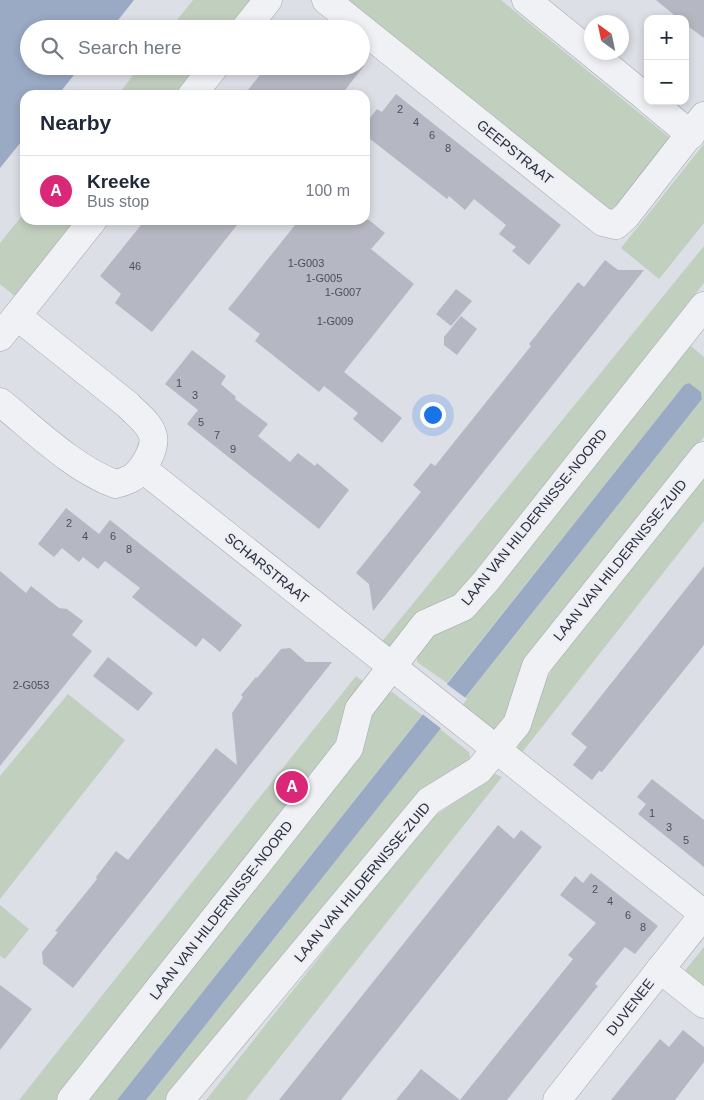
<!DOCTYPE html>
<meta charset="utf-8">
<style>
body{margin:0;font-family:Arial,sans-serif;background:#f2f2f3;color:#1f2937}
.controls{position:absolute;right:15px;top:15px;display:grid;overflow:hidden;border-radius:10px;box-shadow:0 2px 8px #0003}
.controls button{width:45px;height:45px;display:grid;place-items:center;padding:0;border:0;border-bottom:1px solid #e0e1e3;background:#fff;color:#1f2937;font:25px sans-serif}
.compass{position:absolute;left:584px;top:15px;width:45px;height:45px;border-radius:50%;background:#fff;box-shadow:0 2px 8px #0003;rotate:327deg}
.you{position:absolute;left:432px;top:414px;width:18px;height:18px;margin:-12px;border:4px solid #fff;border-radius:50%;background:#1a73e8;box-shadow:0 0 0 8px #1a73e833}
.badge{display:grid;place-items:center;width:32px;height:32px;border-radius:50%;background:#db2777;color:#fff;font-size:16px;font-weight:700}
.pin{position:absolute;translate:-50% -50%;border:2px solid #fff;box-shadow:0 1px 5px #0006}
.list{margin:0;padding:0;list-style:none}
h2{display:flex;justify-content:space-between;align-items:center;height:65px;margin:0;padding:0 20px;font-size:21px}
h2 small{font-size:16px;font-weight:400;color:#747a83}
.list li{display:grid;grid-template-columns:32px 1fr auto;gap:15px;align-items:center;box-sizing:border-box;height:70px;padding:0 20px;border-top:1px solid #e0e1e3}
.list b{display:block;font-size:19px;white-space:nowrap}
.list p{margin:0;font-size:16px;white-space:nowrap;color:#747a83}
.list em{font-size:16px;font-style:normal;color:#747a83}
.icon{flex:none;width:28px;height:28px;fill:none;stroke:currentColor;stroke-width:2;stroke-linecap:round;stroke-linejoin:round}
.map{position:relative;flex:none;width:704px;height:1100px;overflow:hidden}
.search{position:absolute;background:#fff;box-shadow:0 2px 8px #0003;left:20px;top:20px;width:350px;height:55px;display:flex;align-items:center;gap:12px;box-sizing:border-box;padding:0 18px;border-radius:28px;color:#747a83;font-size:19px}
.panel{position:absolute;background:#fff;box-shadow:0 2px 8px #0003;left:20px;top:90px;width:350px;height:135px;border-radius:15px}
.map>svg:first-child{display:block}
</style>
<div class="map">
<svg width="704" height="1100" viewBox="0 0 704 1100">
<rect width="100%" height="100%" fill="#dddfe6"/>
<!-- green -->
<g fill="#c1cfbf">
<path d="M193 0H252L229 29H170Z"/>
<path d="M342 0H501L670 138 611 214Z"/>
<path d="M140 66H199L176 95H118Z"/>
<path d="M704 144V223L659 279 621 248Z"/>
<path d="M25 212V220H77L16 297 0 284V243Z"/>
<path d="M704 246V283L464 586 451 600 388 650 380 644Z"/>
<path d="M685 341 704 357V437L557 623 497 738 458 707 702 399 701 392 689 384 684 385 447 683 417 662V648Z"/>
<path d="M704 472V521L520 755 516 751 539 694 554 665Z"/>
<path d="M356 676 365 683 340 751 56 1100H19Z"/>
<path d="M392 692 422 715 117 1100H83L377 698Z"/>
<path d="M68 694 125 740 0 899V776Z"/>
<path d="M440 729 469 752 471 763 178 1100H146Z"/>
<path d="M495 774 502 777 246 1100H206L413 839 433 817Z"/>
<path d="M0 905 29 929 5 959 0 956Z"/>
<path d="M704 947V989L683 973Z"/>
</g>
<!-- water -->
<g fill="#9aa9c4">
<path d="M0 0H134L111 29H29V66H81L58 95H25V137L0 168Z"/>
<path d="M689 383 701 392 702 399 146 1100H117L684 385Z"/>
</g>
<!-- pier -->
<path fill="#dddfe6" d="M444 682 467 699 443 730 421 713Z"/>
<!-- building -->
<g fill="#b5b8c2">
<path d="M656 0H704V38L685 24V19H679Z"/>
<path d="M267 66H364L341 95H244Z"/>
<path d="M396 94 561 225 529 265 512 251 516 247 499 234 506 225 474 199 465 210 449 196 447 199 365 135V124L377 109 382 112Z"/>
<path d="M145 220H241L152 332 115 303 121 294 100 276Z"/>
<path d="M299 220H369L385 233 371 249 414 284 344 372 402 418 382 443 353 419 358 413 324 386 319 392 255 341 260 334 228 309Z"/>
<path d="M605 260 618 270H644L373 611 369 584 356 573 421 492 413 485 431 463 435 466 531 346 529 344 578 282 584 287Z"/>
<path d="M456 289 472 301 451 326 436 314Z"/>
<path d="M461 316 477 329 457 355 444 345V337Z"/>
<path d="M192 350 226 376 221 384 236 397 235 399 268 424 258 436 290 462 298 453 315 466 317 463 349 490 319 529 187 424 198 410 165 384Z"/>
<path d="M66 508 99 534 110 520 242 625 220 652 203 638 196 647 132 597 140 588 105 561 98 569 83 557 79 562 62 548 54 557 38 544Z"/>
<path d="M704 566V645L602 772 599 771 592 780 573 765 587 747 571 734Z"/>
<path d="M0 571 26 593 31 586 59 608 67 609 83 621 72 635 92 651 0 766Z"/>
<path d="M290 648 306 662H332L73 988 43 964 42 952 58 932 55 931 97 879 96 877 116 851 128 860 216 748 237 765 232 713 243 697 241 695 256 677 257 678 281 649Z"/>
<path d="M108 657 153 693 138 711 93 676Z"/>
<path d="M652 779 704 820V867L638 814 646 804 637 797Z"/>
<path d="M498 825 514 839 521 830 542 847 341 1100H279Z"/>
<path d="M591 873 658 926 635 954 625 947 595 984 598 986 507 1100H396L421 1069 460 1100 573 959 568 955 596 923 560 895 575 876 583 883Z"/>
<path d="M0 985 32 1009 0 1050Z"/>
<path d="M683 1030 704 1047V1062L675 1100H611L660 1039 669 1047Z"/>
</g>
<g fill="none" stroke-linecap="round" stroke-linejoin="round">
<defs>
<g id="minor">
<path d="M326 0 603 222 616 225 626 216 704 116"/>
<path d="M526 0 648 99"/>
<path d="M245 29 268 0"/>
<path d="M192 95 215 66"/>
<path d="M650 101 691 135"/>
<path d="M0 337 93 220"/>
<path d="M0 402C36 431 73 468 115 484 120 483 126 481 130 479 142 473 156 449 153 436 150 423 136 414 128 405L17 316"/>
<path d="M143 469 704 914"/>
<path d="M660 969 704 1004"/>
<path d="M71 1100 349 748 359 709 425 624 463 607 486 581 704 306"/>
<path d="M180 1100 429 801 479 770 517 724 536 666 704 456"/>
<path d="M557 1100 704 914"/>
</g>
</defs>
<!-- minor casing -->
<use href="#minor" stroke="#a3a6af" stroke-width="29"/>
<!-- minor -->
<use href="#minor" stroke="#f0f1f5" stroke-width="28"/>
</g>
<g text-anchor="middle" dominant-baseline="central" stroke-width="4" stroke-linejoin="round" paint-order="stroke">
<!-- number labels -->
<g font-size="11" fill="#4b4f5d">
<text x="400" y="109">2</text>
<text x="416" y="122">4</text>
<text x="432" y="135">6</text>
<text x="448" y="148">8</text>
<text x="306" y="263">1-G003</text>
<text x="135" y="266">46</text>
<text x="324" y="278">1-G005</text>
<text x="343" y="292">1-G007</text>
<text x="335" y="321">1-G009</text>
<text x="179" y="383">1</text>
<text x="195" y="395">3</text>
<text x="201" y="422">5</text>
<text x="217" y="435">7</text>
<text x="233" y="449">9</text>
<text x="69" y="523">2</text>
<text x="85" y="536">4</text>
<text x="113" y="536">6</text>
<text x="129" y="549">8</text>
<text x="31" y="685">2-G053</text>
<text x="652" y="813">1</text>
<text x="669" y="827">3</text>
<text x="686" y="840">5</text>
<text x="595" y="889">2</text>
<text x="610" y="901">4</text>
<text x="628" y="915">6</text>
<text x="643" y="927">8</text>
</g>
<!-- street labels -->
<g font-size="14" fill="#282c3b" stroke="#eceef4">
<text transform="translate(515 152) rotate(39)">GEEPSTRAAT</text>
<text transform="translate(534 517) rotate(-51)">LAAN VAN HILDERNISSE-NOORD</text>
<text transform="translate(620 560) rotate(-51)">LAAN VAN HILDERNISSE-ZUID</text>
<text transform="translate(267 568) rotate(39)">SCHARSTRAAT</text>
<text transform="translate(362 882) rotate(-50)">LAAN VAN HILDERNISSE-ZUID</text>
<text transform="translate(221 910) rotate(-52)">LAAN VAN HILDERNISSE-NOORD</text>
<text transform="translate(630 1007) rotate(-52)">DUVENEE</text>
</g>
</g>
</svg>
<div class="controls">
<button>+</button>
<button>−</button>
</div>
<svg class="compass" viewBox="-18 -18 36 36"><path d="M0-13l5 13h-10z" fill="#e53935"/><path d="M0 13l5-13h-10z" fill="#747a83"/></svg>
<div class="you"></div>
<div class="pin badge" style="left:292px;top:787px">A</div>
<div class="search"><svg class="icon" aria-label="search" viewBox="0 0 24 24"><circle cx="10" cy="10" r="6"/><path d="M15 15l6 6"/></svg>Search here</div>
<section class="panel">
<h2>Nearby<small></small></h2>
<ul class="list">
<li><span class="badge">A</span><div><b>Kreeke</b><p>Bus stop</p></div><em>100 m</em></li>
</ul>
</section>
</div>
